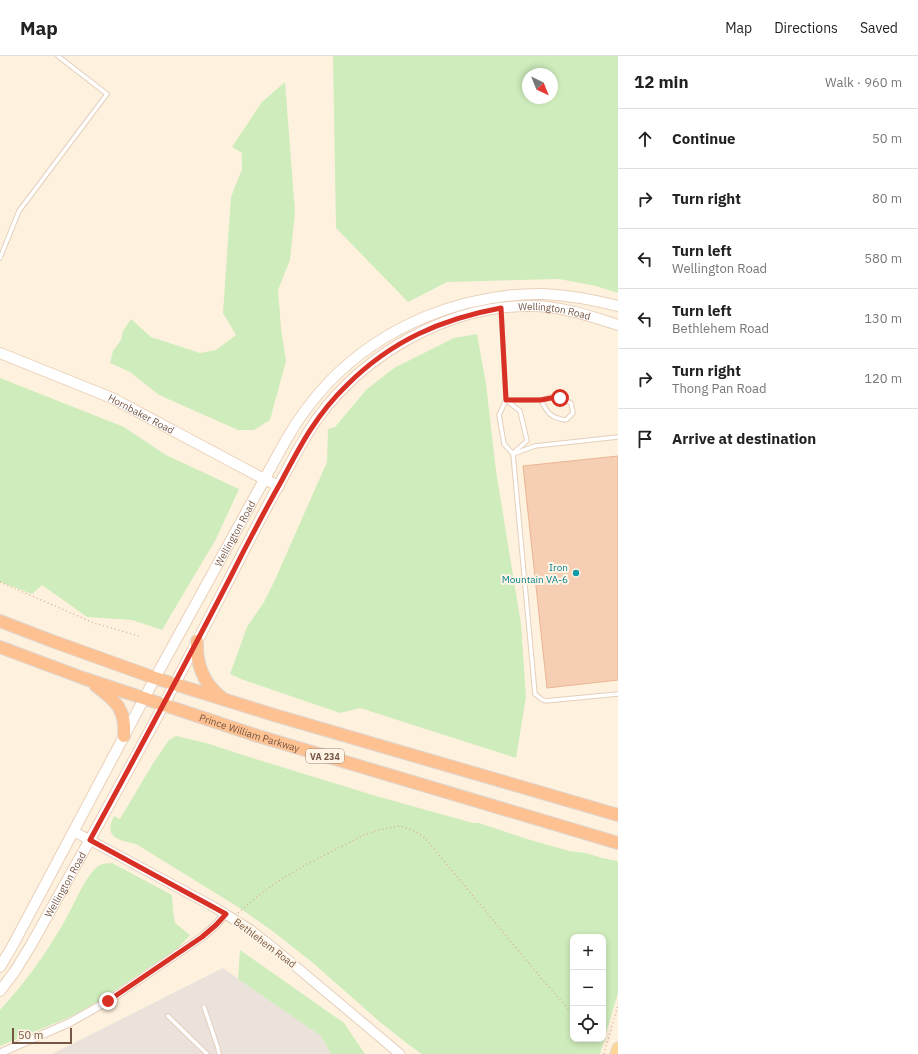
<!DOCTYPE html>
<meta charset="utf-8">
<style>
body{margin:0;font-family:"IBM Plex Sans",sans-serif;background:#f6f6f6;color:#222}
.controls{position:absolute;right:12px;bottom:12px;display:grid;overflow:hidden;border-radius:8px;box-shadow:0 2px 6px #0003}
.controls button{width:36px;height:36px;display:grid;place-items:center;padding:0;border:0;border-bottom:1px solid #e0e0e0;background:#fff;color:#222;font:20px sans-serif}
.compass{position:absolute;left:522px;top:12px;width:36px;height:36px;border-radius:50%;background:#fff;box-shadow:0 2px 6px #0003;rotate:137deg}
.scale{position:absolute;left:12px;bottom:10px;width:60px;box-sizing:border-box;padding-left:4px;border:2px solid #765644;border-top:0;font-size:11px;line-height:14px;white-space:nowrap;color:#765644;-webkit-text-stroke:3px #fff5e6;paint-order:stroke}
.stop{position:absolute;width:12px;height:12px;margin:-9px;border:3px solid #d93025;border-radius:50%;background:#fff}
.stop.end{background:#d93025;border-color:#fff;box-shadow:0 1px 4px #0008}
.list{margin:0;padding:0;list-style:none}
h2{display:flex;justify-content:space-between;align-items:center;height:52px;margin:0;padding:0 16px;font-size:17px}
h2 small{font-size:13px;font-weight:400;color:#767676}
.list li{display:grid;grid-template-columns:26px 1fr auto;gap:12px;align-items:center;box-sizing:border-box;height:60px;padding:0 16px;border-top:1px solid #e0e0e0}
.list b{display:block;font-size:15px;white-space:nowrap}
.list p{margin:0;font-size:13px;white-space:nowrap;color:#767676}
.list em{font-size:13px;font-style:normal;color:#767676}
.icon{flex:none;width:22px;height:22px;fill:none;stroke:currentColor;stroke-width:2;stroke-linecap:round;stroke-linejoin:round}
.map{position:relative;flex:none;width:618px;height:998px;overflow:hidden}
header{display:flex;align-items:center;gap:24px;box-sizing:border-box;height:56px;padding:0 20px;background:#fff;border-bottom:1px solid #e0e0e0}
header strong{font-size:19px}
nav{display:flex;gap:22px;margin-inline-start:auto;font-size:14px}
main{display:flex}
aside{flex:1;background:#fff}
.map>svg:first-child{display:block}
</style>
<header>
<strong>Map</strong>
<nav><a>Map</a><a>Directions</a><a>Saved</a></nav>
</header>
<main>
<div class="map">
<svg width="618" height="998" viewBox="0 0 618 998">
<rect width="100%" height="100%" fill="#fef2de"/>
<!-- industrial -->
<path fill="#ebe3db" d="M223 912 321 980 331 998H52Z"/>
<!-- green -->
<g fill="#cfecbc" fill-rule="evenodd">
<path d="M333 0H618V237L596 230 559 223 447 226 408 246 336 172ZM528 18H552V42H528Z"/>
<path d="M285 26 295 156 290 204 278 234 281 272 286 305 270 364 254 374H238L159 339 130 316 110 307 113 295 121 284 123 275 131 263 151 281 200 297 216 294 236 279 223 257 231 141 242 113V97L232 91 262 46Z"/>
<path d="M477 278 486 328 496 415 521 568 526 641 516 702 360 652 340 657 241 623 230 618 247 571 264 546 274 526 327 406 328 373 335 371 366 334 394 312 454 282Z"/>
<path d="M0 322 124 371 166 399 239 433 216 483 162 574 132 564 87 561 42 529 32 538 0 526Z"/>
<path d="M176 680 206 687 246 700 376 740 473 767H479L527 783 569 795 586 797 602 802 618 805V937L600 998H422L409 989 380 966 313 907 271 874 238 851 136 788C119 784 103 782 114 760L120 763 152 709 169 684ZM573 881H603V983H573Z"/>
<path d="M112 807 172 839 173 854 175 867 190 879 178 892 99 945 70 961 0 990V954C24 928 45 899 63 868 73 851 81 829 93 815 100 807 103 808 112 807Z"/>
<path d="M240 894 344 967 365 998H331L321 980 238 923Z"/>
</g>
<!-- building -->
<path fill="#f6ceb3" stroke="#eab492" d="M618 400V624L547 632 523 410Z"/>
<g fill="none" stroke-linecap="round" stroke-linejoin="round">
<defs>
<g id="service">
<path d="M0 202 19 155 107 38 58 0"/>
<path d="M501 253 506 344 499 359 504 388 513 398 535 638 540 642 545 645 618 638"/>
<path d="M506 344H541L551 341 561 342 571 347 573 357 566 364C551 362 547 357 541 344"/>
<path d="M507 345 520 355 527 385 514 396"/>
<path d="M513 398 535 390 618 381"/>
<path d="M204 951 218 992 219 998"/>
<path d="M168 960 207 998"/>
</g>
<path id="minor" d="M0 997 69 967 108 945 202 881 216 869 226 857"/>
<path id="tertiary" d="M73 775 214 851 251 874 275 893 400 998"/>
<g id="secondary">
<path id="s1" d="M0 297 112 342 264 423 279 430"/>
<path id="s2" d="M0 911 13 889 155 622 286 384C298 363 312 344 329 326 384 269 464 237 543 238 568 239 594 244 618 250"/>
<path id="s3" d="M0 935 15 915 31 889C85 793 139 697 190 599 219 544 247 487 277 432 290 409 302 384 317 363 365 297 449 249 531 250 561 250 590 260 618 269"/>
</g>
<path id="primary" d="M616 998 618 992"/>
<g id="trunk">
<path d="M0 565 52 585 155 622 274 659 618 759"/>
<path d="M197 585C196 608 203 627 221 641"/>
<path id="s4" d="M0 591 83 622 258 680 618 787"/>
<path d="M96 630C116 645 126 653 124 680"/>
</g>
</defs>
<!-- service casing -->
<use href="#service" stroke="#e4cfbc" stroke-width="5.5"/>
<!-- minor casing -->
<use href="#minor" stroke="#e4cfbc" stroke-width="9"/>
<!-- tertiary casing -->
<use href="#tertiary" stroke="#e4cfbc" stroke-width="11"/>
<!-- secondary casing -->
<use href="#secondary" stroke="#ead0b9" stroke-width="12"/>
<!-- primary casing -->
<use href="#primary" stroke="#ded6d2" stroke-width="13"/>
<!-- trunk casing -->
<use href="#trunk" stroke="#ded6d2" stroke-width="14"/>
<!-- path -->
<g stroke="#dab197" stroke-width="1.5" stroke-dasharray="1 3" stroke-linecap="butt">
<path d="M0 526 94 567 139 580"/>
<path d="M238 857 258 840 277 826 307 808 364 779 378 774 400 770 410 773 418 777 425 782 541 922 573 958"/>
<path d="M604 998 618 949"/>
</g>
<!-- service -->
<use href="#service" stroke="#fff" stroke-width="3.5"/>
<!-- minor -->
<use href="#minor" stroke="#fff" stroke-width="7"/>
<!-- tertiary -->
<use href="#tertiary" stroke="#fff" stroke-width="9"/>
<!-- secondary -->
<use href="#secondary" stroke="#fff" stroke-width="10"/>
<!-- primary -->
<use href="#primary" stroke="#ffd794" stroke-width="11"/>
<!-- trunk -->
<use href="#trunk" stroke="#fec292" stroke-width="12"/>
</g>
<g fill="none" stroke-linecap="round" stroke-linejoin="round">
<!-- route -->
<path stroke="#d93025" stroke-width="5" d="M108 945 202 881 216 869 226 858 90 784C138 696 185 609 231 520 247 488 264 456 282 424 301 388 317 358 347 329 391 285 441 263 501 252L506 344H541L551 342H560"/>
</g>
<!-- markers -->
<circle fill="#0f9aa8" stroke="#fff5e6" stroke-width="1.5" cx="576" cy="517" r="4"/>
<g text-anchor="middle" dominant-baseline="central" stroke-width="4" stroke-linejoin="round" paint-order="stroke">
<!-- shield labels -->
<rect fill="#fff5e6" stroke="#9f8675" stroke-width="1" x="306" y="693" width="38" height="14" rx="3"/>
<g font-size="9" font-weight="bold" fill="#765644">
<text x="325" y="700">VA 234</text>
</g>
<!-- street labels -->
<g font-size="10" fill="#765644" stroke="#fff5e6">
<text stroke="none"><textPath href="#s3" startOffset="929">Wellington Road</textPath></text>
<text stroke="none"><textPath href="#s1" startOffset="154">Hornbaker Road</textPath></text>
<text stroke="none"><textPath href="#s2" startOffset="493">Wellington Road</textPath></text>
<text stroke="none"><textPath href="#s4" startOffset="264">Prince William Parkway</textPath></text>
<text stroke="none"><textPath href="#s3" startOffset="125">Wellington Road</textPath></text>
<text transform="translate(265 887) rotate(37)">Bethlehem Road</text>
</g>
<!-- culture labels -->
<g font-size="10" fill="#0d838f" stroke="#fff5e6" text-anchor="end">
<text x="568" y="511">Iron<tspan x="568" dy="12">Mountain VA-6</tspan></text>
</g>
</g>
</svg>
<div class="controls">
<button>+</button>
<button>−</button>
<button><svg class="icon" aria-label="locate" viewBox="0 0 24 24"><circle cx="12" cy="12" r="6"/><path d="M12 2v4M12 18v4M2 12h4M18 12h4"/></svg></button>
</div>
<svg class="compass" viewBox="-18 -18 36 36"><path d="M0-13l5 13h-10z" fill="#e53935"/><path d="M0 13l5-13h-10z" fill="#767676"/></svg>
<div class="scale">50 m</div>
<div class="stop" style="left:560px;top:342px"></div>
<div class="stop end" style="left:108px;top:945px"></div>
</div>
<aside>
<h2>12 min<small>Walk · 960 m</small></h2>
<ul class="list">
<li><svg class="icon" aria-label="ahead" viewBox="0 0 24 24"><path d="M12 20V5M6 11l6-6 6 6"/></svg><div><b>Continue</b></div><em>50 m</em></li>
<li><svg class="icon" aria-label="right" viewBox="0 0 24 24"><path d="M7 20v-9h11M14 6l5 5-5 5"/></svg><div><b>Turn right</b></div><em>80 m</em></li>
<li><svg class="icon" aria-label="left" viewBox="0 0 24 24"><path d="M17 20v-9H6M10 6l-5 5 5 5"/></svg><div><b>Turn left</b><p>Wellington Road</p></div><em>580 m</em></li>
<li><svg class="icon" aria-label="left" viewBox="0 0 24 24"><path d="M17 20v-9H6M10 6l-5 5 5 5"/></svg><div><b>Turn left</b><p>Bethlehem Road</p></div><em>130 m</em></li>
<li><svg class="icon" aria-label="right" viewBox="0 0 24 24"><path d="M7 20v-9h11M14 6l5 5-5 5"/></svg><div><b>Turn right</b><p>Thong Pan Road</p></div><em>120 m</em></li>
<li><svg class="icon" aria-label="arrive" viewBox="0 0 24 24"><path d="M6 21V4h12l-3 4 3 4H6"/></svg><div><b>Arrive at destination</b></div></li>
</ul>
</aside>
</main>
